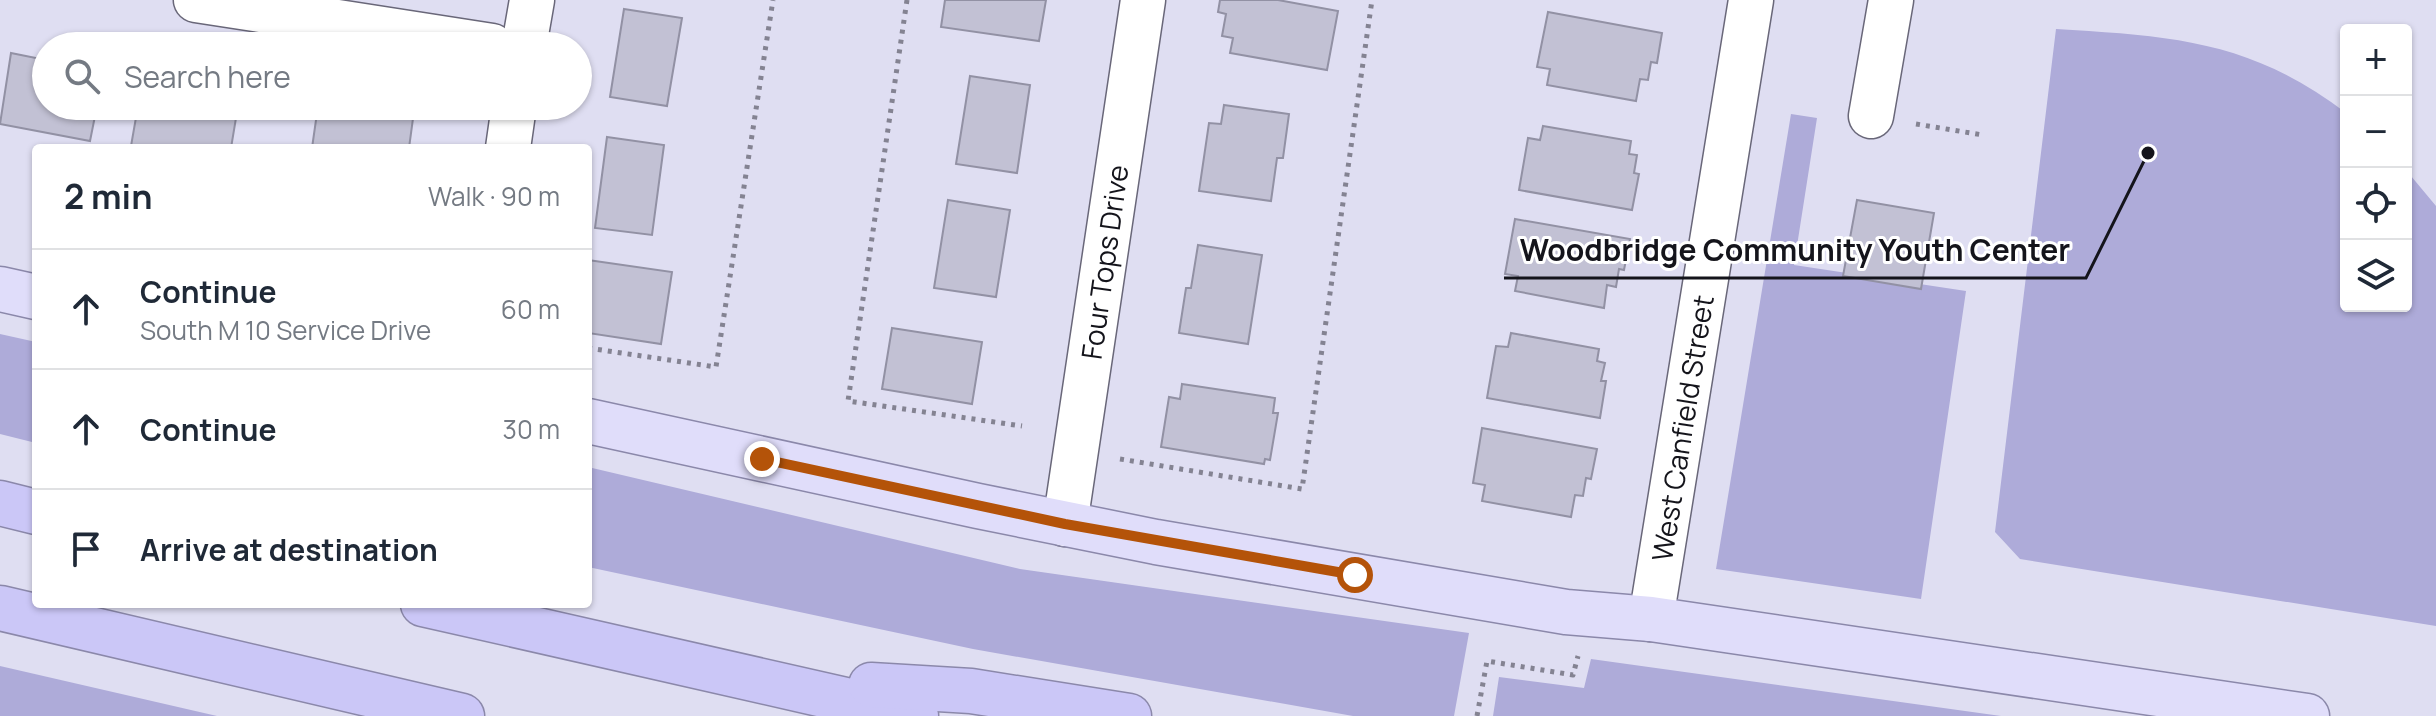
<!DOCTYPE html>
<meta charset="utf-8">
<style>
body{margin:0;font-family:Manrope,sans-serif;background:#f6f6f7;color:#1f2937}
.controls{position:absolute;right:24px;top:24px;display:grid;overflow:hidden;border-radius:8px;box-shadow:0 2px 6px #0004}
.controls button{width:72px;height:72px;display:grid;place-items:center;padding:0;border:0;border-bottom:2px solid #e0e1e3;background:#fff;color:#1f2937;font:40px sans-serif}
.stop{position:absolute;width:24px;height:24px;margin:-18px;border:6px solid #b45309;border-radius:50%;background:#fff}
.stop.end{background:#b45309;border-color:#fff;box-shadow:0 2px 8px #0008}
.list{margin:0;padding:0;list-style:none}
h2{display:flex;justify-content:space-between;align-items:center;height:104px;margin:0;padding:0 32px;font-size:34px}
h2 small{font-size:26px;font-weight:400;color:#747a83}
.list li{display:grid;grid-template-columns:52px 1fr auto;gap:24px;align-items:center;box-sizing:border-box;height:120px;padding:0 32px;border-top:2px solid #e0e1e3}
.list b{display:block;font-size:30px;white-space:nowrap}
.list p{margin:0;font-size:26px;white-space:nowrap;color:#747a83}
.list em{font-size:26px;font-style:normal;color:#747a83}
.icon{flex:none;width:44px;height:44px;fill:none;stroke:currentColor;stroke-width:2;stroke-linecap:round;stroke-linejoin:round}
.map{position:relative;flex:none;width:2436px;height:716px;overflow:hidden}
.search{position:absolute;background:#fff;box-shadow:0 2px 6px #0004;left:32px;top:32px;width:560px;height:88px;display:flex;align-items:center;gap:20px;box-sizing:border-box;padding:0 28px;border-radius:44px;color:#747a83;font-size:30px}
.panel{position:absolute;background:#fff;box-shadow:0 2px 6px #0004;left:32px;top:144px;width:560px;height:464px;border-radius:8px}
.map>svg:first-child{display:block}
</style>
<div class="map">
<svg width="2436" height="716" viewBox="0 0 2436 716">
<rect width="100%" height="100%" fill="#dfdef2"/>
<!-- green -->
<g fill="#aeabd9">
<path d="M2056 29C2170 36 2251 40 2346 113V306H2406V170L2436 206V626L2020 559 1995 532Z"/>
<path d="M1791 114 1817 118 1794 265 1966 291 1921 599 1716 569Z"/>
<path d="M0 334 36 342V443L0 434Z"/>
<path d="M588 467 1020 569 1469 633 1454 716H1353L973 649 588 567Z"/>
<path d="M1591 659 2001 716H1493L1499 677 1584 688Z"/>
<path d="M0 666 217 716H0Z"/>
</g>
<!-- building -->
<g fill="#c2c1d4" stroke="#9291a4" stroke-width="2">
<path d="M945 0H1046L1039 41 941 27Z"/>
<path d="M1220 0H1278L1338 11 1327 70 1230 53 1233 38 1222 36 1226 14 1218 12Z"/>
<path d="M624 9 682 18 667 106 610 97Z"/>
<path d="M1548 12 1662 33 1657 63 1651 62 1648 80 1640 79 1636 101 1547 85 1550 69 1537 67Z"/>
<path d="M11 53 46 60V106H97L90 141 0 124Z"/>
<path d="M970 76 1030 85 1017 173 956 164Z"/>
<path d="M1224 105 1289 114 1283 158H1277L1271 201 1199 191 1209 123 1221 124Z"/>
<path d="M138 106H238L231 148 131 146Z"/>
<path d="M318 106H382L414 111 409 148H312Z"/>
<path d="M1543 126 1631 141 1629 154 1637 155 1634 173 1639 174 1632 210 1519 190 1528 138 1540 140Z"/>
<path d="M607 137 664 145 652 235 595 228Z"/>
<path d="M948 200 1010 210 996 297 934 288Z"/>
<path d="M1857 200 1934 213 1921 289 1843 276Z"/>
<path d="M1515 219 1630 239 1624 270 1619 269 1616 287 1607 285 1604 308 1515 291 1518 276 1505 274Z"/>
<path d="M1198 245 1262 255 1248 344 1179 333 1186 288H1191Z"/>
<path d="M588 260 672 272 661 344 588 333Z"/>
<path d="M892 328 982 342 972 404 882 389Z"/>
<path d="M1511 333 1599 349 1597 361 1605 363 1601 381H1606L1600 418 1487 398 1496 346 1508 347Z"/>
<path d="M1182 384 1275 398 1273 413H1278L1270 460 1265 459 1264 464 1161 447 1169 397 1180 399Z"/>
<path d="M1482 428 1597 449 1591 479 1586 478 1583 496 1575 495 1571 517 1482 501 1485 485 1473 483Z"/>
</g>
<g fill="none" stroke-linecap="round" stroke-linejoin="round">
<defs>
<g id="minor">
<path d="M196 0 492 46"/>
<path d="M524 46 532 0"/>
<path d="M1871 116 1891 0"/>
<path d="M508 148 514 106"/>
<path d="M1065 524 1143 0"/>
<path d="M1651 619 1751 0"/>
</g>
<g id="major">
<path d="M0 289 36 297"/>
<path d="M588 421 978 506 1156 542 1566 612 1651 619 2307 716"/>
</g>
<g id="highway">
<path d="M0 503 36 512"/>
<path d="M423 604 916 716"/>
<path d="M0 608 462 716"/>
<path d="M871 685 971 691 1129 716"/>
</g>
</defs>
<!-- minor casing -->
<use href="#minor" stroke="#696779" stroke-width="47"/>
<!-- major casing -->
<use href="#major" stroke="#8b88aa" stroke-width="47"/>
<!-- highway casing -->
<use href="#highway" stroke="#8b88aa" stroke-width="47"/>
<!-- path -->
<g stroke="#848392" stroke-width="5" stroke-dasharray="4 6" stroke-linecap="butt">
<path d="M907 0 848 401 1022 426"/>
<path d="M1916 124 1983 135"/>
<path d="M588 348 716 367 773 0"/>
<path d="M1120 459 1302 489 1372 0"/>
<path d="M1477 716 1487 661 1573 675 1578 656"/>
</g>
<!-- minor -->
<use href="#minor" stroke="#fff" stroke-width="44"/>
<!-- major -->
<use href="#major" stroke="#e0ddfa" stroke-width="44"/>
<!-- highway -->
<use href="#highway" stroke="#cbc7f7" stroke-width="44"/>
</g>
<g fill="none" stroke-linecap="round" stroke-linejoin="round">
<!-- route -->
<path stroke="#b45309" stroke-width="10" d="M762 459 1065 524 1355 575"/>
</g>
<g text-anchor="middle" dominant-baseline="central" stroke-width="6" stroke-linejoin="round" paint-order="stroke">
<!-- street labels -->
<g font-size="28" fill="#14141b" stroke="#fff">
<text transform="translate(1104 262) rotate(-82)">Four Tops Drive</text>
<text transform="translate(1682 428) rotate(-81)">West Canfield Street</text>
</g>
</g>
<!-- callouts -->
<path fill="none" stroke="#14141b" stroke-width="3" d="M2148 153L2086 278H1504"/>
<circle fill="#14141b" stroke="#fff" stroke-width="3" cx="2148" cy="153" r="8"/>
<g font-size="30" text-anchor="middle" font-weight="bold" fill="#14141b" stroke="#fff" stroke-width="6" stroke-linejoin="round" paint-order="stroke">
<text x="1795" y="261">Woodbridge Community Youth Center</text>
</g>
</svg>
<div class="controls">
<button>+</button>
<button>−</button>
<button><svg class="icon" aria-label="locate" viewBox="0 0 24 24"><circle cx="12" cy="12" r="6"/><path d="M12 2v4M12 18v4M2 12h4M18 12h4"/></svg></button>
<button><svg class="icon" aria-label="layers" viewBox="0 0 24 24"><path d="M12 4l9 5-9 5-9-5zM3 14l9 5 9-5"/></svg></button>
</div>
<div class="stop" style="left:1355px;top:575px"></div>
<div class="stop end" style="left:762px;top:459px"></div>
<div class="search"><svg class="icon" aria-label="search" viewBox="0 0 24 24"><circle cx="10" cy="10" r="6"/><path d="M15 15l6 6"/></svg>Search here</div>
<section class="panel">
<h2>2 min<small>Walk · 90 m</small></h2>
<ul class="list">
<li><svg class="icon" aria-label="ahead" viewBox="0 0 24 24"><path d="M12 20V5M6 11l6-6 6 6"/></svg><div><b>Continue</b><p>South M 10 Service Drive</p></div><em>60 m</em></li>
<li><svg class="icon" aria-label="ahead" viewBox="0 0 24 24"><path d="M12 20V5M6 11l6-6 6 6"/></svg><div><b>Continue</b></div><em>30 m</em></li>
<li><svg class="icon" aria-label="arrive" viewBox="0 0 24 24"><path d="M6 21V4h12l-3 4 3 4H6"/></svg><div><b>Arrive at destination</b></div></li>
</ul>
</section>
</div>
